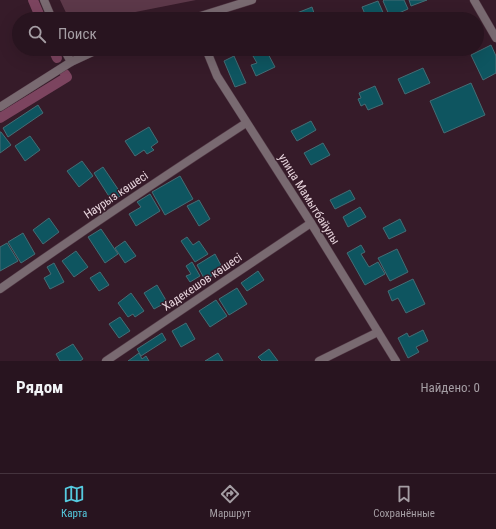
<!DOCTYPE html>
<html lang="ru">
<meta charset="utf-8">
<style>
body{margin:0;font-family:"Roboto Condensed",sans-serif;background:#301d28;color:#f1f3f6}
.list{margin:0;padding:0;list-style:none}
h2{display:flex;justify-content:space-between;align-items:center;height:52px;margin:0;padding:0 16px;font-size:17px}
h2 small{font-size:13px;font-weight:400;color:#a59ea4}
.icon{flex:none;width:22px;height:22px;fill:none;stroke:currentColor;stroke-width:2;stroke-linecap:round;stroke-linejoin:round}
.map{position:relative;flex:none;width:496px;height:361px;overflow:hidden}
.search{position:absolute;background:#28141f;box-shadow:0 4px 16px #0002;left:12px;right:12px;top:12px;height:44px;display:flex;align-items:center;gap:10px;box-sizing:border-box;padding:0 14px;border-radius:22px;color:#a59ea4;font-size:15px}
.sheet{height:112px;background:#28141f}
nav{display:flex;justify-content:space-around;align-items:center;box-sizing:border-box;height:56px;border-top:1px solid #44333d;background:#28141f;font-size:11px;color:#a59ea4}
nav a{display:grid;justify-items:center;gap:2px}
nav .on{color:#55cadf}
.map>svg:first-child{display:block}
</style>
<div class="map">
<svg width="496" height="361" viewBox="0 0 496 361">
<rect width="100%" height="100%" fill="#361b29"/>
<!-- green -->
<path fill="#5c3849" d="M60 0H196L100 19H69Z"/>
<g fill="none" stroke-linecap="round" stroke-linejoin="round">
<!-- canal -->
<g stroke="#7c445f" stroke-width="10">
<path d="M33 0 41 19"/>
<path d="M53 49 57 58"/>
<path d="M0 118 67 77 65 74"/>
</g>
</g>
<!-- building -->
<g fill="#0e5560" stroke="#456d75">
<path d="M384 0H404L408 9 390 17 383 1Z"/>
<path d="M409 0H427L411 6Z"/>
<path d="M378 1 385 17 380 19H367L362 7Z"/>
<path d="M312 7 316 19H288L287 17Z"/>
<path d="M491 45 496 56V73L483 80 471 55Z"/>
<path d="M165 49H194V51L166 55Z"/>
<path d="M266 50 275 67 256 76 251 65 257 63 253 56Z"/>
<path d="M234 56 246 83 235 87 224 61Z"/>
<path d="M423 68 430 83 405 94 398 79Z"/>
<path d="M471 83 485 115 444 133 430 101Z"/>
<path d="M375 86 383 104 368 110 365 104 361 106 358 99 361 98 359 93Z"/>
<path d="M38 105 43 113 8 137 3 128Z"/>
<path d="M311 121 316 130 297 141 291 131Z"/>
<path d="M149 127 158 142 151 147 154 150 147 154 144 150 135 156 125 141Z"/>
<path d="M0 132H1L11 145 0 153Z"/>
<path d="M30 136 40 150 25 161 15 146Z"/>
<path d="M323 143 330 155 311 165 304 153Z"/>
<path d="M82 161 93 176 79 187 67 171Z"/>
<path d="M103 167 122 195 112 201 94 173Z"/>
<path d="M180 176 193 199 165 215 152 192Z"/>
<path d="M350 190 355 199 335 209 330 200Z"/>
<path d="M150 194 160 211 136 226 129 214 141 207 137 202Z"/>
<path d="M199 200 210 219 199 226 187 206Z"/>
<path d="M360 207 366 217 348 227 343 217Z"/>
<path d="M49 218 59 232 43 244 33 230Z"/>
<path d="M400 219 406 231 389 239 383 228Z"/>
<path d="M101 229 118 254 105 263 88 237Z"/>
<path d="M23 233 35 254 21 263 8 242Z"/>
<path d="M187 237 193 245 199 241 208 254 195 262 181 241Z"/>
<path d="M125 241 136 256 125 263 115 248Z"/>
<path d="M7 243 18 261 0 271V247Z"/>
<path d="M361 245 365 252 361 254 369 267 378 262 385 274 365 285 347 253Z"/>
<path d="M397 249 408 272 390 281 378 258Z"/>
<path d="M76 251 88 267 74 277 62 261Z"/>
<path d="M215 254 223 269 205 280 197 265Z"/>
<path d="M192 262 200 276 190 282 186 276 191 274 186 266Z"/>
<path d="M54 263 64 282 50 289 44 278 51 274 47 267Z"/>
<path d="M258 271 264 280 247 291 241 283Z"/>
<path d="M100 272 109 285 99 291 90 278Z"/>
<path d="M413 279 425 304 406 313 398 298 392 301 388 291Z"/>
<path d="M157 285 167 302 154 309 144 293Z"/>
<path d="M237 288 247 304 229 315 219 299Z"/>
<path d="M131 293 144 311 135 317 133 314 128 317 118 303Z"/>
<path d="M216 300 227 316 210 327 199 311Z"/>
<path d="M120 317 130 331 119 338 109 324Z"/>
<path d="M186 323 195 339 181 347 172 331Z"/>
<path d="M423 330 428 341 416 347 419 352 408 358 398 338 407 333 409 337Z"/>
<path d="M162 333 166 340 141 356 137 349Z"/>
<path d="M73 344 83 359 80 361H60L56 354Z"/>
<path d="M269 349 278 361H262L258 357Z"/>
<path d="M139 353 142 359 146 356 149 361H128Z"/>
<path d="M218 353 223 361H205Z"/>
</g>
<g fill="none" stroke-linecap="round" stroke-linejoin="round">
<defs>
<g id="minor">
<path d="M44 0 52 19"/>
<path d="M474 0 496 38"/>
<path d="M64 49 71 62"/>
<path d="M206 49 217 76 311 223 396 361"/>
<path d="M0 289C81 232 163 177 246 123"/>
<path d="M106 361 220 284 311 223"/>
<path d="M319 361 378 332"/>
</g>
<g id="tertiary">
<path d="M191 19 252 0"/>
<path d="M0 107 71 62 99 49"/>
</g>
</defs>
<!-- minor casing -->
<use href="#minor" stroke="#523845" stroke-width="9"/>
<!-- tertiary casing -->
<use href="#tertiary" stroke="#523845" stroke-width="9"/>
<!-- minor -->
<use href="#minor" stroke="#796a71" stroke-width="8"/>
<!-- tertiary -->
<use href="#tertiary" stroke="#796a71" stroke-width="8"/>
</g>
<g text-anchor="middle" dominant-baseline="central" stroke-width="3" stroke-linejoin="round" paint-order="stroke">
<!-- street labels -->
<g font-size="12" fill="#e6d3db" stroke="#361b29">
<text transform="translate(116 195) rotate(-34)">Наурыз көшесі</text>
<text transform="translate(309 199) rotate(58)">улица Мамытбайулы</text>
<text transform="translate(202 282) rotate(-34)">Хадекешов көшесі</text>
</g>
</g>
</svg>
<div class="search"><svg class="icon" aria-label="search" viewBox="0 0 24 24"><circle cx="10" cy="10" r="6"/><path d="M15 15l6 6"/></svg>Поиск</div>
</div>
<section class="sheet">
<h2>Рядом<small>Найдено: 0</small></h2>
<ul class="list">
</ul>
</section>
<nav>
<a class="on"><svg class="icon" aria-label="map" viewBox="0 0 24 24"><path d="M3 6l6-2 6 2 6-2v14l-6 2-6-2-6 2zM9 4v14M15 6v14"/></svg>Карта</a>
<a><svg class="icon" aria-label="directions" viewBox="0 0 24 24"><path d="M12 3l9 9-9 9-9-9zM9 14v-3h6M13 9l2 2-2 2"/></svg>Маршрут</a>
<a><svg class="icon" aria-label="saved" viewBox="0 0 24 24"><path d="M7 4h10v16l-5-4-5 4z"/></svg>Сохранённые</a>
</nav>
